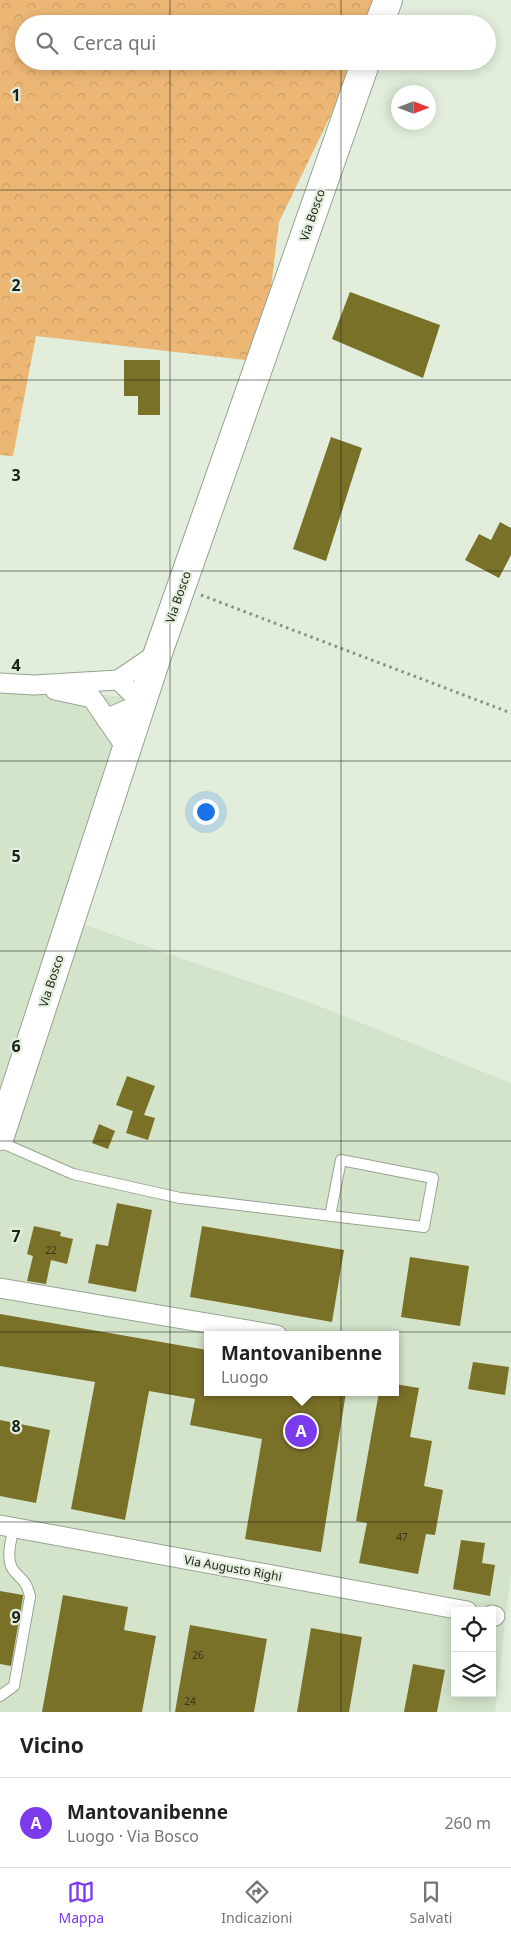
<!DOCTYPE html>
<html lang="it">
<meta charset="utf-8">
<style>
body{margin:0;font-family:"Noto Sans",sans-serif;background:#f6f6f6;color:#222}
.controls{position:absolute;right:15px;bottom:15px;display:grid;overflow:hidden;border-radius:0px;box-shadow:0 2px 12px #0003}
.controls button{width:45px;height:45px;display:grid;place-items:center;padding:0;border:0;border-bottom:1px solid #e0e0e0;background:#fff;color:#222;font:25px sans-serif}
.compass{position:absolute;left:391px;top:85px;width:45px;height:45px;border-radius:50%;background:#fff;box-shadow:0 2px 12px #0003;rotate:90deg}
.you{position:absolute;left:205px;top:811px;width:18px;height:18px;margin:-12px;border:4px solid #fff;border-radius:50%;background:#1a73e8;box-shadow:0 0 0 8px #1a73e833}
.badge{display:grid;place-items:center;width:32px;height:32px;border-radius:50%;background:#7c3aed;color:#fff;font-size:16px;font-weight:700}
.pin{position:absolute;translate:-50% -50%;border:2px solid #fff;box-shadow:0 1px 5px #0006}
.popup{position:absolute;left:204px;top:1331px;width:195px;height:65px;box-sizing:border-box;display:grid;place-content:center;border-radius:0px;background:#fff;filter:drop-shadow(0 1px 4px #0005);font-size:16px;white-space:nowrap;color:#767676}
.popup b{font-size:19px;color:#222}
.popup::after{content:'';position:absolute;left:50%;top:100%;margin-left:-10px;border:10px solid transparent;border-top-color:#fff}
.list{margin:0;padding:0;list-style:none}
h2{display:flex;justify-content:space-between;align-items:center;height:65px;margin:0;padding:0 20px;font-size:21px}
h2 small{font-size:16px;font-weight:400;color:#767676}
.list li{display:grid;grid-template-columns:32px 1fr auto;gap:15px;align-items:center;box-sizing:border-box;height:90px;padding:0 20px;border-top:1px solid #e0e0e0}
.list b{display:block;font-size:19px;white-space:nowrap}
.list p{margin:0;font-size:16px;white-space:nowrap;color:#767676}
.list em{font-size:16px;font-style:normal;color:#767676}
.icon{flex:none;width:28px;height:28px;fill:none;stroke:currentColor;stroke-width:2;stroke-linecap:round;stroke-linejoin:round}
.map{position:relative;flex:none;width:511px;height:1712px;overflow:hidden}
.search{position:absolute;background:#fff;box-shadow:0 2px 12px #0003;left:15px;right:15px;top:15px;height:55px;display:flex;align-items:center;gap:12px;box-sizing:border-box;padding:0 18px;border-radius:28px;color:#767676;font-size:19px}
.sheet{height:155px;background:#fff}
nav{display:flex;justify-content:space-around;align-items:center;box-sizing:border-box;height:70px;border-top:1px solid #e0e0e0;background:#fff;font-size:14px;color:#767676}
nav a{display:grid;justify-items:center;gap:2px}
nav .on{color:#7c3aed}
.map>svg:first-child{display:block}
</style>
<div class="map">
<svg width="511" height="1712" viewBox="0 0 511 1712">
<defs>
<pattern id="forest-crowns" width="20" height="18" patternUnits="userSpaceOnUse" patternTransform="scale(1.25)"><rect width="20" height="18" fill="#ecb775"/><path d="M2 6a3 3 0 1 1 6 0M12 15a3 3 0 1 1 6 0" fill="none" stroke="#ca9d65"/></pattern>
</defs>
<rect width="100%" height="100%" fill="#e2eedb"/>
<!-- built -->
<path fill="#d4e4ca" fill-rule="evenodd" d="M0 683 140 699 79 923 309 1002 511 1083V1571L495 1712H0ZM207 1335H395V1392H207ZM455 1611H492V1693H455Z"/>
<!-- forest -->
<path fill="url(#forest-crowns)" d="M0 0H386L375 24H24V61H357L279 222 262 362 36 336 13 456 0 455Z"/>
<!-- building -->
<g fill="#7a7128">
<path d="M350 292 440 325 423 378 332 339Z"/>
<path d="M124 360H160V415H138V396H124Z"/>
<path d="M331 437 362 448 326 561 293 549Z"/>
<path d="M500 522 511 528V555L499 578 465 560 479 534 491 540Z"/>
<path d="M127 1076 155 1086 144 1115 155 1118 148 1140 126 1133 133 1111 141 1114 116 1105Z"/>
<path d="M99 1124 115 1131 108 1149 92 1143Z"/>
<path d="M117 1203 152 1210 136 1292 88 1283 96 1244 108 1246Z"/>
<path d="M34 1226 61 1232 60 1236 73 1239 67 1264 51 1260 46 1284 27 1281 33 1256 27 1254Z"/>
<path d="M202 1226 344 1250 332 1322 190 1297Z"/>
<path d="M410 1257 469 1266 460 1326 401 1317Z"/>
<path d="M0 1314 207 1350V1392H346L321 1552 245 1539 262 1439 190 1425 195 1399 149 1391 125 1520 71 1509 95 1382 0 1366Z"/>
<path d="M473 1362 509 1367 505 1395 468 1389Z"/>
<path d="M395 1384 419 1388 410 1437 432 1441 424 1486 443 1490 435 1535 426 1534 418 1574 359 1563 367 1523 356 1521 379 1392H395Z"/>
<path d="M0 1420 50 1430 36 1503 0 1496Z"/>
<path d="M461 1540 485 1543 482 1563 495 1565 490 1596 453 1589Z"/>
<path d="M0 1591 23 1595V1597L11 1666 0 1664Z"/>
<path d="M63 1595 128 1607 124 1630 156 1636 142 1712H42Z"/>
<path d="M190 1625 267 1639 254 1712H175Z"/>
<path d="M311 1628 362 1637 349 1712H297Z"/>
<path d="M413 1664 445 1670 437 1712H404Z"/>
</g>
<g fill="none" stroke-linecap="round" stroke-linejoin="round">
<defs>
<g id="lane">
<path d="M0 1142 73 1174 180 1198 424 1227 433 1178 341 1160 330 1216"/>
<path d="M0 1696 14 1686 30 1597C27 1582 23 1581 14 1571 5 1560 11 1540 14 1527"/>
</g>
<g id="street">
<path d="M0 683 34 685 118 680 158 653"/>
<path d="M55 690 92 698 127 749"/>
<path d="M106 719 142 703 118 680"/>
<path d="M0 1288 277 1335"/>
<path d="M0 1525 467 1611"/>
<path d="M492 1615 495 1616"/>
</g>
<g id="secondary">
<path d="M379 24 388 0"/>
<path d="M0 1136 158 653 366 61"/>
</g>
</defs>
<!-- lane casing -->
<use href="#lane" stroke="#97a391" stroke-width="12"/>
<!-- street casing -->
<use href="#street" stroke="#97a391" stroke-width="21"/>
<!-- secondary casing -->
<use href="#secondary" stroke="#97a391" stroke-width="30"/>
<!-- path -->
<path stroke="#889183" stroke-width="3" stroke-dasharray="2.5 4" stroke-linecap="butt" d="M201 595 511 713"/>
<!-- lane -->
<use href="#lane" stroke="#fff" stroke-width="10"/>
<!-- street -->
<use href="#street" stroke="#fff" stroke-width="19"/>
<!-- secondary -->
<use href="#secondary" stroke="#fff" stroke-width="28"/>
</g>
<!-- grid -->
<path fill="none" stroke="#1b2019" stroke-width="1" stroke-opacity="0.55" d="M170 0V24M341 0V24M170 61V1712M341 61V1712M0 190H511M0 380H511M0 571H511M0 761H511M0 951H511M0 1141H511M0 1332H511M0 1522H511"/>
<g text-anchor="middle" dominant-baseline="central" stroke-width="4.5" stroke-linejoin="round" paint-order="stroke">
<!-- number labels -->
<g font-size="10" fill="#33341d">
<text x="51" y="1250">22</text>
<text x="402" y="1537">47</text>
<text x="198" y="1655">26</text>
<text x="190" y="1701">24</text>
</g>
<!-- street labels -->
<g font-size="12" fill="#1b2019" stroke="#e2eedb">
<text transform="translate(312 215) rotate(-71)">Via Bosco</text>
<text transform="translate(178 597) rotate(-71)">Via Bosco</text>
<text transform="translate(51 981) rotate(-72)">Via Bosco</text>
<text transform="translate(233 1568) rotate(10)">Via Augusto Righi</text>
</g>
</g>
<g font-size="16" text-anchor="middle" font-weight="bold" fill="#1b2019" stroke="#e2eedb" stroke-width="4.5" stroke-linejoin="round" paint-order="stroke">
<text x="16" y="101">1</text>
<text x="16" y="291">2</text>
<text x="16" y="481">3</text>
<text x="16" y="671">4</text>
<text x="16" y="862">5</text>
<text x="16" y="1052">6</text>
<text x="16" y="1242">7</text>
<text x="16" y="1432">8</text>
<text x="16" y="1623">9</text>
</g>
</svg>
<div class="controls">
<button><svg class="icon" aria-label="locate" viewBox="0 0 24 24"><circle cx="12" cy="12" r="6"/><path d="M12 2v4M12 18v4M2 12h4M18 12h4"/></svg></button>
<button><svg class="icon" aria-label="layers" viewBox="0 0 24 24"><path d="M12 4l9 5-9 5-9-5zM3 14l9 5 9-5"/></svg></button>
</div>
<svg class="compass" viewBox="-18 -18 36 36"><path d="M0-13l5 13h-10z" fill="#e53935"/><path d="M0 13l5-13h-10z" fill="#767676"/></svg>
<div class="you"></div>
<div class="pin badge" style="left:301px;top:1431px">A</div>
<div class="popup"><b>Mantovanibenne</b>Luogo</div>
<div class="search"><svg class="icon" aria-label="search" viewBox="0 0 24 24"><circle cx="10" cy="10" r="6"/><path d="M15 15l6 6"/></svg>Cerca qui</div>
</div>
<section class="sheet">
<h2>Vicino<small></small></h2>
<ul class="list">
<li><span class="badge">A</span><div><b>Mantovanibenne</b><p>Luogo · Via Bosco</p></div><em>260 m</em></li>
</ul>
</section>
<nav>
<a class="on"><svg class="icon" aria-label="map" viewBox="0 0 24 24"><path d="M3 6l6-2 6 2 6-2v14l-6 2-6-2-6 2zM9 4v14M15 6v14"/></svg>Mappa</a>
<a><svg class="icon" aria-label="directions" viewBox="0 0 24 24"><path d="M12 3l9 9-9 9-9-9zM9 14v-3h6M13 9l2 2-2 2"/></svg>Indicazioni</a>
<a><svg class="icon" aria-label="saved" viewBox="0 0 24 24"><path d="M7 4h10v16l-5-4-5 4z"/></svg>Salvati</a>
</nav>
